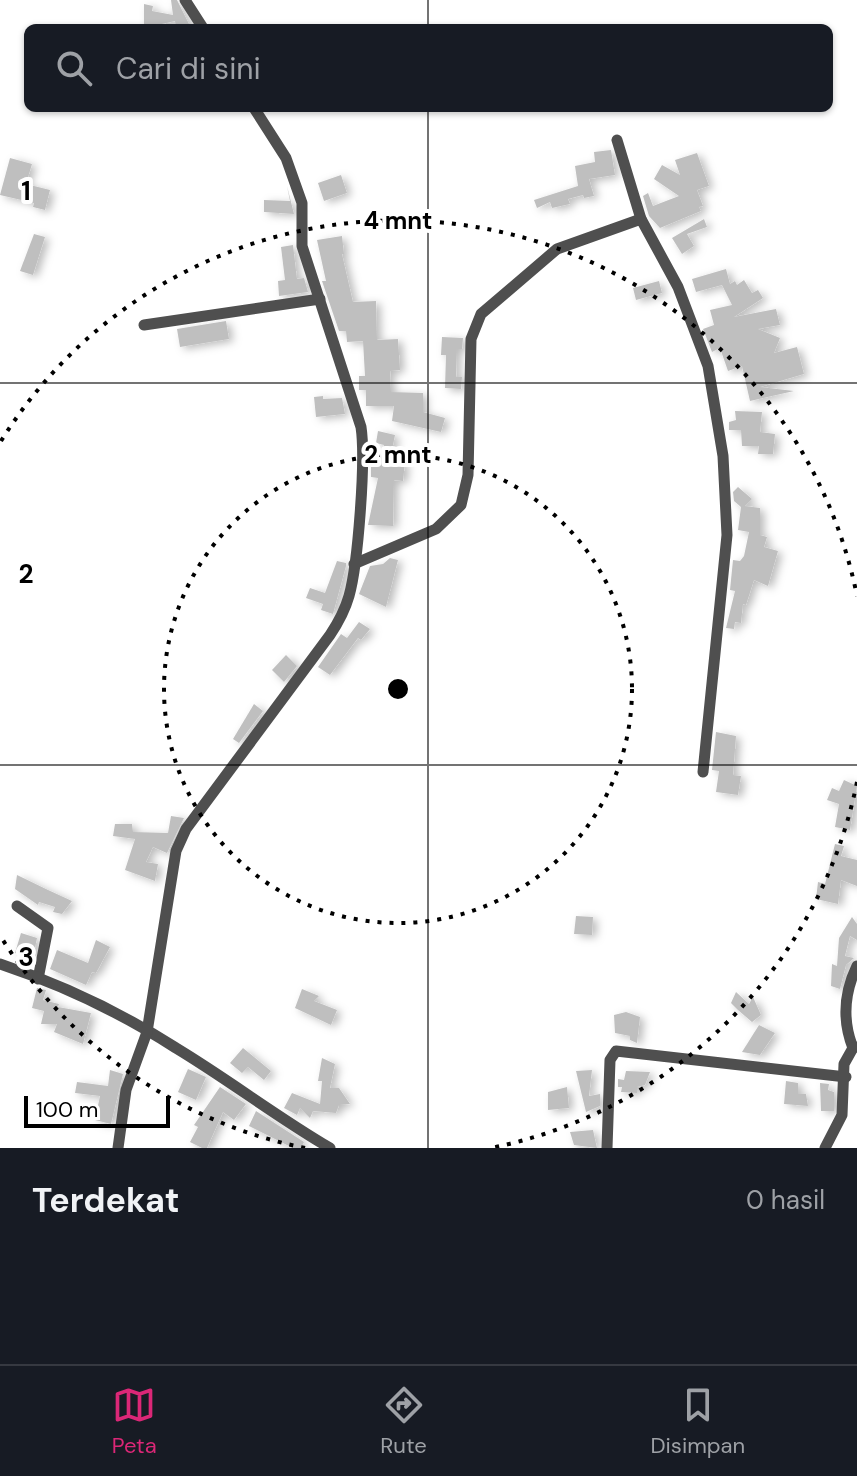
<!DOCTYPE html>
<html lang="id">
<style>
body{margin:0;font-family:"DM Sans",sans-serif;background:#242831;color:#f1f3f6}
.scale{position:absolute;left:24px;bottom:20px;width:146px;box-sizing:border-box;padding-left:8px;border:4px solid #000;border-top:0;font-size:22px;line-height:28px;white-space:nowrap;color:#000;-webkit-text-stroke:6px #fff;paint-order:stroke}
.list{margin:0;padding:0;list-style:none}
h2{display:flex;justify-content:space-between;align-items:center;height:104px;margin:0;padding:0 32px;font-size:34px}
h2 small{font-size:26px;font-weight:400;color:#9ea1a6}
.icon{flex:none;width:44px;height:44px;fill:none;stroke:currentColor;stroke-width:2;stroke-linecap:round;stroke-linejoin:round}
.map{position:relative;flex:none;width:857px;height:1148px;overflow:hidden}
.search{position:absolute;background:#171b24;box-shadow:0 2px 6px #0004;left:24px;right:24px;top:24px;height:88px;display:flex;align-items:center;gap:20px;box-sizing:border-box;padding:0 28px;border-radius:12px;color:#9ea1a6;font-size:30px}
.sheet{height:216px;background:#171b24}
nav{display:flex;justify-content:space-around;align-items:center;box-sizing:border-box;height:112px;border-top:2px solid #363941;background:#171b24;font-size:22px;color:#9ea1a6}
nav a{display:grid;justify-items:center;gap:4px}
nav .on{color:#db2777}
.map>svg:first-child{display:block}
</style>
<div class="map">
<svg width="857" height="1148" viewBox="0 0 857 1148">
<defs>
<filter id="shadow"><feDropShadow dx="4.5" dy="2.5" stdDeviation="4" flood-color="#0004"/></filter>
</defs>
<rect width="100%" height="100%" fill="#fff"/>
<!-- building -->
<g fill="#bfbfbf" filter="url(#shadow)">
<path d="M171 0H177L191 28H176L175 21 144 28V4L153 6 152 11 173 15Z"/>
<path d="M611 150 615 175 589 179 594 196 584 198 583 195 568 199 570 204 552 208 550 202 537 208 534 200 578 186 575 166 595 162 594 152Z"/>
<path d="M697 153 709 186 697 190 703 206 699 207 701 211 660 228 649 216 643 196 648 193 653 206 679 196 654 179 662 165 680 175 675 160Z"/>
<path d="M10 158 32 164 26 184 50 190 45 210 33 207 34 203 0 195Z"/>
<path d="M341 175 347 193 324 201 318 183Z"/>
<path d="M287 186 294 214 264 212V200L290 201Z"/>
<path d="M704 219 707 227 687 234 694 246 682 254 672 238Z"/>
<path d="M34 234 45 237 33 275 20 271Z"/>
<path d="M342 236 344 254H342L353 302 376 301 377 340 398 339 400 370 390 371 391 392 423 393V412L445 418 441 432 392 421 394 406H366V390H359V376H365L363 341 347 342 346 331H339L322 281H326L317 240Z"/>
<path d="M293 245 297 279 304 278 308 292 279 296 278 281 285 280 281 247Z"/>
<path d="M726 269 730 284 735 281 737 285 744 280 752 293 758 290 763 298 734 317 776 309 780 325 758 329 780 338 774 353 797 347 804 374 760 387 794 391 750 401 742 366 728 371 720 348 712 352 703 329 714 325 710 310 732 305 722 285 696 292 692 279Z"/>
<path d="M659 281 662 293 636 300 633 288Z"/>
<path d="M226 321 229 339 180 347 177 329Z"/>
<path d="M442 337 463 338 462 349H457L456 377H462L461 389 445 388 446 355H441Z"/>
<path d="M323 396V399L342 398 345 414 316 417 314 397Z"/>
<path d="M735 411 762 412 760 432 775 434 773 454H758L759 446H742L741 430H729V422L736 420Z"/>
<path d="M378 431 395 435 390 460 405 462 403 481 394 480 393 526 368 525 378 478 371 477V458L381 459 384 445 376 443Z"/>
<path d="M738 487 752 499 745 506 760 508V535L767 537 764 547 778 551 768 586 754 580 746 605 743 604 741 623 735 622 734 629 726 628 735 591 730 590 733 560 740 561 744 556 749 532 738 530 741 507 734 501 733 492Z"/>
<path d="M390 558 398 560 386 607 359 594 370 566 383 564Z"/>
<path d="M337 561 346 563V566L333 614 321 610 323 604 306 598 310 588 325 593Z"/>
<path d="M359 622 370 629 361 640 358 638 330 675 318 667 341 634 347 638Z"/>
<path d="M286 655 297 666 284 682 272 670Z"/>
<path d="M254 704 263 711 239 743 233 739Z"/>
<path d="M716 732 736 736 733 775 741 776 738 795 716 792 719 771 712 770Z"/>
<path d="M844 780 857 786 850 830 835 827 839 804 827 800 832 788 839 791Z"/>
<path d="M171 816 184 818 167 853 153 847 146 862 158 864 155 881 125 870 135 839 113 836 115 824H132L133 832 168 833Z"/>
<path d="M835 844 844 846 841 856 857 860V886L841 880 838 904 816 899 818 882 825 884Z"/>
<path d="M17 875 48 890 72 901 62 914 53 912 55 907 39 902 38 905 15 889Z"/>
<path d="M576 916 593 917 592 935 574 934Z"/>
<path d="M852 917 857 924V940L850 936 845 956 854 958 846 965 840 989 831 986 832 964 837 966 839 938Z"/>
<path d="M21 933 37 938 33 958 15 953Z"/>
<path d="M96 940 110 947 96 973 92 972 86 985 50 969 57 950 88 963Z"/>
<path d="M37 988 46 990 43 1000 59 1004 58 1007 91 1013 83 1044 54 1032 57 1024H41L44 1011 32 1008Z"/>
<path d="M302 989 319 996 314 1001 337 1010 331 1025 295 1008Z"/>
<path d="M736 992 749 1004 753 997 761 1015 752 1022 738 1010 731 1003Z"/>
<path d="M626 1012 640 1017 637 1043 630 1040V1036L615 1033 614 1015Z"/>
<path d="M759 1025 775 1033 760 1055 742 1052Z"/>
<path d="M243 1048 271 1071 264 1080 248 1067 242 1073 230 1063Z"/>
<path d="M322 1058 335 1064 330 1088H339L350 1104 339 1105 336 1113 313 1111 310 1118 300 1108 297 1115 284 1108 292 1093 320 1104 322 1081H318Z"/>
<path d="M188 1069 206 1077 196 1100 178 1092Z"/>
<path d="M110 1070 123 1074 111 1124 95 1120 100 1096 75 1093 77 1082 108 1086Z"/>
<path d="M592 1070 589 1096 600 1094V1106L586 1112 576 1071Z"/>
<path d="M626 1071 650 1072 645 1085 637 1087V1093L621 1092 622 1087H618V1079L624 1080Z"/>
<path d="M786 1081 798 1083V1094H806L808 1106 784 1104Z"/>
<path d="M820 1083 829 1084 828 1090 834 1092V1111H821Z"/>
<path d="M220 1087 246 1104 234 1120 223 1112 207 1148H202L190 1142 198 1127 194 1125Z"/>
<path d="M567 1087 569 1108 548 1110V1092Z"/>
<path d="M256 1111 304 1142 301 1148H293L249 1126Z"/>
<path d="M593 1130 597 1148 574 1145 570 1132Z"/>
</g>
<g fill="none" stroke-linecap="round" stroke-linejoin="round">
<!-- minor -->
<g stroke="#4f4f4f" stroke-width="11">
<path d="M185 0 203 28"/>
<path d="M617 140 641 219"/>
<path d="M144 325 320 299"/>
<path d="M354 564 436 529 461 505 468 475 471 339 481 314 557 249 641 219 678 287 708 366 723 456 727 535 703 772"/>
<path d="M17 906 48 928 38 979"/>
<path d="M0 964C60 984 123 1014 176 1048 229 1080 277 1117 330 1148"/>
<path d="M853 1048C842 1020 844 993 857 966"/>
<path d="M118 1148 126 1090 147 1032 176 851 186 829 330 635C338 623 345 610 349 596 358 564 366 460 361 427L302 246V203L286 158 254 108"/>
<path d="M607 1148 610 1060 616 1051 846 1077"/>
<path d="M825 1148 842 1115 844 1064 853 1048 857 1047"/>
</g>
</g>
<!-- grid -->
<path fill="none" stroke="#000" stroke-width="2" stroke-opacity="0.55" d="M428 0V28M428 108V1148M0 383H857M0 765H857"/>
<!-- distance rings -->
<g fill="none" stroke="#000" stroke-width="4" stroke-dasharray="4 8">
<circle cx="398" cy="689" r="234"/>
<path d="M857 782A468 468 0 0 1 491 1148M305 1148A468 468 0 0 1 1 937M1 441A468 468 0 0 1 857 596"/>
</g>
<g font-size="26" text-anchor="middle" font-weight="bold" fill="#000" stroke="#fff" stroke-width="8" stroke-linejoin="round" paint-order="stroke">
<text x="26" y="200">1</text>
<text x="26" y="583">2</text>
<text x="26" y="966">3</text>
</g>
<circle cx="398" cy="689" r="12" fill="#000" stroke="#fff" stroke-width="4"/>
<g font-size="24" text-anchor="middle" font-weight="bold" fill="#000" stroke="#fff" stroke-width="8" stroke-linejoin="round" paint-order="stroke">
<text x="398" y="229">4 mnt</text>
<text x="398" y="463">2 mnt</text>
</g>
</svg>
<div class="scale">100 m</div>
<div class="search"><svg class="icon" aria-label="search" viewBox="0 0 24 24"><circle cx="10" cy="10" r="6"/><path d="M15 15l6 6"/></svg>Cari di sini</div>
</div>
<section class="sheet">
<h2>Terdekat<small>0 hasil</small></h2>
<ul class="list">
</ul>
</section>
<nav>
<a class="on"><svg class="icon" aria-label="map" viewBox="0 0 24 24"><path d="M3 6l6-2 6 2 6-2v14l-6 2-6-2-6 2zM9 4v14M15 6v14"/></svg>Peta</a>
<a><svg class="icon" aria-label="directions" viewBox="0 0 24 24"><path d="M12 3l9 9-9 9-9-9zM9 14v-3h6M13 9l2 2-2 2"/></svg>Rute</a>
<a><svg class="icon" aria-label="saved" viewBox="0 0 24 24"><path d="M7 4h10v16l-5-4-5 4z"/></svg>Disimpan</a>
</nav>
